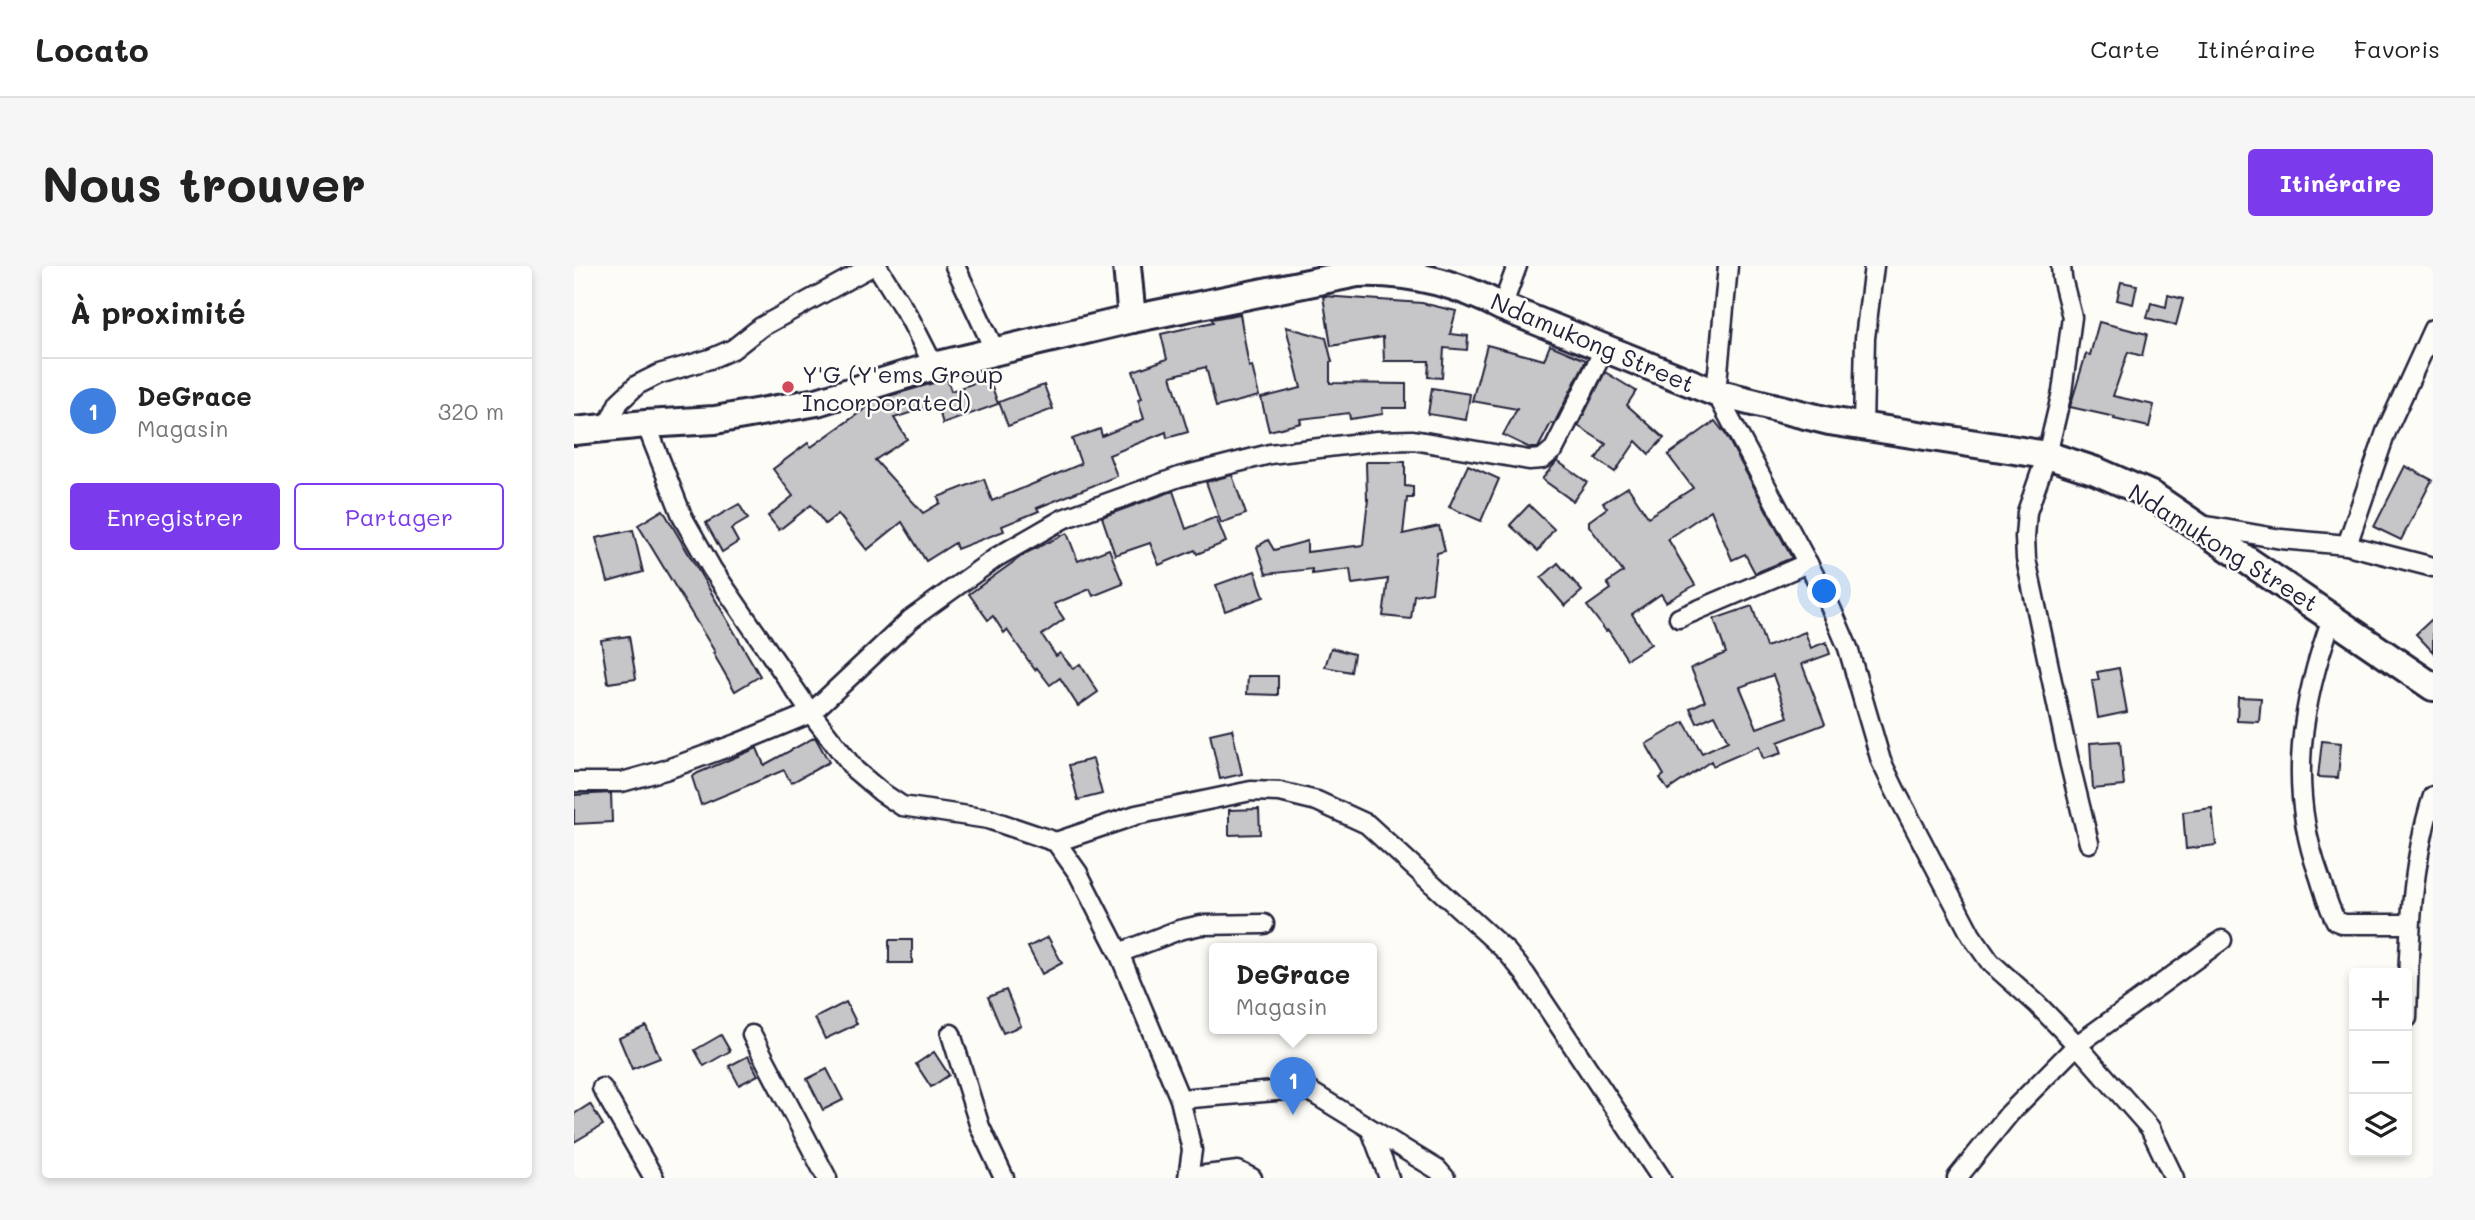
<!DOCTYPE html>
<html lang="fr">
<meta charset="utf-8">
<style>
body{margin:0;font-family:Mali,sans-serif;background:#f6f6f6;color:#222}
.controls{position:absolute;right:21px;bottom:21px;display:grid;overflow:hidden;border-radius:7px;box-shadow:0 4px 10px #0003}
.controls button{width:63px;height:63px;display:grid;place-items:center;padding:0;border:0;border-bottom:2px solid #e0e0e0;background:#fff;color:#222;font:35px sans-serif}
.you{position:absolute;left:1251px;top:326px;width:24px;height:24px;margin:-18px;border:5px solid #fff;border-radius:50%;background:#1a73e8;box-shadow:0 0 0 10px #1a73e833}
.badge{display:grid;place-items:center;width:46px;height:46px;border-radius:50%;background:#7c3aed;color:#fff;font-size:23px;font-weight:700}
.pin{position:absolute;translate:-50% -58px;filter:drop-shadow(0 2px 4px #0008)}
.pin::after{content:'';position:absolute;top:37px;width:24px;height:21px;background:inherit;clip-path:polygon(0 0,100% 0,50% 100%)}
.popup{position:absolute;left:635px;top:677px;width:168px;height:91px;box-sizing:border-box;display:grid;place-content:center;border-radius:7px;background:#fff;filter:drop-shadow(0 2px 5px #0005);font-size:23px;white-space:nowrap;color:#767676}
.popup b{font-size:26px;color:#222}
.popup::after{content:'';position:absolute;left:50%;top:100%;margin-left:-14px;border:14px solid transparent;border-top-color:#fff}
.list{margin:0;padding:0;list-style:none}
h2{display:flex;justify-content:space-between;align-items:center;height:91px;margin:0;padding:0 28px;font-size:30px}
h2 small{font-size:23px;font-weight:400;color:#767676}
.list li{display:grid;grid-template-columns:46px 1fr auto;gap:21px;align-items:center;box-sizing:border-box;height:105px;padding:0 28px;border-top:2px solid #e0e0e0}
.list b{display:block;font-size:26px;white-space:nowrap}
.list p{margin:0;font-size:23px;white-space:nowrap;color:#767676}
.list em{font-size:23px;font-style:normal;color:#767676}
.actions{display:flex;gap:14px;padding:21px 28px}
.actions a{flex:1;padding:16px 0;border:2px solid #7c3aed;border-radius:7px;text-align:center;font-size:24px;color:#7c3aed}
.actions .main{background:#7c3aed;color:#fff}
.icon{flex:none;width:38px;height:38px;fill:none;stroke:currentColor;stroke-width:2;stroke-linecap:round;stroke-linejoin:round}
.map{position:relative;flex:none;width:1859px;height:912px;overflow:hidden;border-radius:7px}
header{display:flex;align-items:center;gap:42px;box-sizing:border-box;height:98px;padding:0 35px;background:#fff;border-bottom:2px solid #e0e0e0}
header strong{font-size:33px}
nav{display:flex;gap:38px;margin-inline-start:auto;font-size:24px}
.intro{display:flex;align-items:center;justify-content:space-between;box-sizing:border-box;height:168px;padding:0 42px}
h1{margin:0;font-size:49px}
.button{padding:18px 32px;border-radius:7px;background:#7c3aed;color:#fff;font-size:24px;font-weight:700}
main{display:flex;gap:42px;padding:0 42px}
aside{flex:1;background:#fff;border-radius:7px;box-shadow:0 4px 10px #0003}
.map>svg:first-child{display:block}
</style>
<header>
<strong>Locato</strong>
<nav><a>Carte</a><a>Itinéraire</a><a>Favoris</a></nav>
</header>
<div class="intro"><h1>Nous trouver</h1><a class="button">Itinéraire</a></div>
<main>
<aside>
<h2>À proximité<small></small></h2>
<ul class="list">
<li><span class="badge" style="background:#3f7fe0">1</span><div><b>DeGrace</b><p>Magasin</p></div><em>320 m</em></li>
</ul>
<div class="actions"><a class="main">Enregistrer</a><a>Partager</a></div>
</aside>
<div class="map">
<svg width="1859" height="912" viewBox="0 0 1859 912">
<rect width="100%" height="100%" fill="#fdfcf7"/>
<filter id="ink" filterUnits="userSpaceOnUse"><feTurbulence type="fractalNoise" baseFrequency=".0143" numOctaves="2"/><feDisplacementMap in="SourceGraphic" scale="14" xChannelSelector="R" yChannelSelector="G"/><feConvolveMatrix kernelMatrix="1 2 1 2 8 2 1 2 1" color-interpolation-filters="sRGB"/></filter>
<g filter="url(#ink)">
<!-- building -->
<g fill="#c6c6c8" stroke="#22223b" stroke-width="2" fill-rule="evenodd">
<path d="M1547 16 1563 19 1559 38 1543 34Z"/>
<path d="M1594 29 1609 33 1602 59 1573 52 1577 37 1592 41Z"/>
<path d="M749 30 848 37 882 45 876 68 894 70 893 84 870 82 868 112 854 111 855 95H810L809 71 757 80Z"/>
<path d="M666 48 675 101 678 100 685 130 642 141 632 101 597 110 614 166 593 172 592 166 535 189 543 210 463 242 465 245 428 260 430 265 383 283 381 277 352 295 328 256 293 284 264 248 251 258 237 239 205 264 194 250 219 230 199 203 234 177 237 181 305 133 373 113 377 125 415 112 424 138 369 158 363 138 320 152 333 173 301 194 349 247 366 237 364 231 410 213 418 235 507 198 498 173 526 163 528 170 570 153 564 133 568 132 559 105 593 93 587 68 639 56 638 53Z"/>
<path d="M1525 56 1573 68 1568 90 1554 86 1539 130 1580 139 1575 161 1540 153 1541 151 1496 141 1512 88 1516 89Z"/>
<path d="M712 61 752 72 758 96H756V117L832 118V142H808L809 148 776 153 775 147 726 153 727 157 695 165 687 132 727 122Z"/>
<path d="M913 79 970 94 976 79 1012 94 980 158 977 157 964 182H956L929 169 943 143 898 135Z"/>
<path d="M1031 106 1062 125 1053 139 1090 172 1075 188 1062 175 1041 206 1022 193 1032 178 1004 160Z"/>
<path d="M470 119 479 143 434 160 425 136Z"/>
<path d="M858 122 896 128 892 154 854 148Z"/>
<path d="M1141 155 1152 169 1218 292 1181 307 1171 288 1158 294 1137 244 1094 273 1121 319 1092 336 1087 328 1058 348 1077 378 1053 393 1034 364 1032 365 1013 340 1037 323 1033 317 1049 306 1015 260V255L1033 242 1029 237 1054 221 1074 251 1119 222 1094 189Z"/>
<path d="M983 195 1013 216 999 235 968 213Z"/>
<path d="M792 196H831V220L839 221V232H833L829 268 865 260 871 285 863 287 858 326 840 329 837 353 809 350 814 313 778 318 776 303 738 308V303L692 308 683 281 694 274 700 284 733 275V286L789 279 794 233H793Z"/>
<path d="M894 199 925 213 907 255 875 241Z"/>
<path d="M1831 200 1858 214 1827 274 1800 261Z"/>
<path d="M658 209 672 248 647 257 632 216Z"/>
<path d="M599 225 612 263 642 251 652 276 623 288 621 284 585 299 576 277 541 289 528 251Z"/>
<path d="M165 238 174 253 157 263 164 276 148 286 132 257Z"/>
<path d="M955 239 980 263 964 285 936 259Z"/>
<path d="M89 244 186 410 161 425 139 387 141 386 64 259Z"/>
<path d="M59 264 69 306 34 316 22 272Z"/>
<path d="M493 267 504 295 535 283 549 318 519 330 516 323 480 338 490 353 468 369 482 390 486 387 499 403 506 398 524 426 504 440 486 412 476 419 463 402 461 404 433 364 430 367 419 350 414 354 395 328 452 287Z"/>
<path d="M984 297 1008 325 991 340 967 312Z"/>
<path d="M681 305 690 331 651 345 642 319Z"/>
<path d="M1178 340 1192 381 1231 366 1237 382 1252 376 1256 388 1228 398 1251 458 1204 476 1208 487 1189 493 1185 480 1139 500 1137 495 1094 524 1086 512 1090 509 1072 478 1110 456 1128 487 1154 475 1141 449 1123 457 1116 442 1131 435 1117 402 1152 387 1140 353ZM1199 409 1214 451 1183 462 1166 421Z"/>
<path d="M1859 352V386L1842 368Z"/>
<path d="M55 370 62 413 34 417 27 374Z"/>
<path d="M757 382 780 388 777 406 751 401Z"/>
<path d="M1545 402 1553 446 1524 452 1518 415 1525 414 1523 406Z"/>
<path d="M674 410H704V429L673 428Z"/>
<path d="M1664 431 1687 432 1685 456 1663 455Z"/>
<path d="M658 463 668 508 646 513 636 468Z"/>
<path d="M241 471 255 496 217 517 210 504 127 539 118 511 124 507 183 482 190 499Z"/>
<path d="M1546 475 1550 520 1519 523 1516 477Z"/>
<path d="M1748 475 1767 477 1764 512 1744 511Z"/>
<path d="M519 493 528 528 504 534 495 499Z"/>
<path d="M37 527 38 556 0 558V529Z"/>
<path d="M1638 542 1642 579 1612 583 1609 546Z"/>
<path d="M685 543 686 568 655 569V544Z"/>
<path d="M474 671 488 697 468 708 454 681Z"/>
<rect x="315" y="674" width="23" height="23"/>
<path d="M432 724 447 760 429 767 414 731Z"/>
<path d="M272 736 283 758 251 773 241 752Z"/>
<path d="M72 760 86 792 58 803 45 772Z"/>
<path d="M147 769 156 785 130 800 121 784Z"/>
<path d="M360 786 375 809 357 821 342 798Z"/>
<path d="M174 790 184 809 165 819 155 800Z"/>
<path d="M253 803 269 834 249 844 233 813Z"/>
<path d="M16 838 29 859 0 876V848Z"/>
</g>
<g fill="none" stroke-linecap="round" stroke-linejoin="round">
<defs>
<g id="street">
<path d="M303 0 336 53 360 100"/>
<path d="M381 0 421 85"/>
<path d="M1154 0 1142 127 1253 333 1274 382 1307 495 1321 524 1397 669 1416 696 1463 738 1503 779 1576 862 1600 912"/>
<path d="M1487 0 1488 12 1498 51 1488 126 1473 189 1453 246 1451 271 1452 293 1495 495 1515 577"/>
<path d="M928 41 943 0"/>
<path d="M72 158 109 252 138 303 237 447 281 504 307 526 328 540 414 553 482 576 504 607 545 687 606 833 618 884 614 912"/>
<path d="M1289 160 1291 72 1300 0"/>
<path d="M33 161 45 136 63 119 85 108 136 93 159 83 187 61 298 0"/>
<path d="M1627 259 1707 273 1773 279 1859 301"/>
<path d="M1773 279 1812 166 1859 63"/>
<path d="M1759 350C1727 436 1713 521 1745 609 1750 624 1754 641 1762 655L1770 658H1836"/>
<path d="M1105 352 1234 297"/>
<path d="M0 516H48L91 504 162 478 237 447 337 353 423 291 489 253 605 211 696 188 803 175 839 174 955 194 968 193 980 183 1031 82"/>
<path d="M482 576 562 549 677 525 706 526 743 535 793 558 933 686 951 708 1087 912"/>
<path d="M545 687 605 664 627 659 690 658"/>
<path d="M1833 752C1835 678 1836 601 1859 530"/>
<path d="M377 768 406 861 430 912"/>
<path d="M178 769 253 912"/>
<path d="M28 822 80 912"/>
<path d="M606 833 725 823 737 826 864 904 871 912"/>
<path d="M797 864 815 912"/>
<path d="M616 911 664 905 678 912"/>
<path d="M1383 912 1435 848 1503 779 1648 674"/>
</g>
<g id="secondary">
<path d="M553 0 558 53"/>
<path d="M0 165 72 158 141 154 243 136 360 100 558 53 783 7C835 5 883 17 928 41L1142 127 1255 155 1473 189 1522 205 1579 230 1859 421"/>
</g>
</defs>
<!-- street casing -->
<use href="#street" stroke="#22223b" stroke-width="23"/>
<!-- secondary casing -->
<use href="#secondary" stroke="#22223b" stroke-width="32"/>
<!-- street -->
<use href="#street" stroke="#fdfcf7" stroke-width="18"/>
<!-- secondary -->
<use href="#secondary" stroke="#fdfcf7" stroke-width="26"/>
</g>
</g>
<!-- markers -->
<circle fill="#d1495b" stroke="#fdfcf7" stroke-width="2.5" cx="214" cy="121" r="7"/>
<g text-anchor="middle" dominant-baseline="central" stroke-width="5" stroke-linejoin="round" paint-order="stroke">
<!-- street labels -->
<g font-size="24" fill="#22223b" stroke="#fdfcf7">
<text transform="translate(1019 76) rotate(23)">Ndamukong Street</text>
<text transform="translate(1650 281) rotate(32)">Ndamukong Street</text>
</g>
<!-- poi labels -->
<g font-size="24" fill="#22223b" stroke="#fdfcf7" text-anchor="start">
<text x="228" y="107">Y'G (Y'ems Group<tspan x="228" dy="28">Incorporated)</tspan></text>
</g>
</g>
</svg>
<div class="controls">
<button>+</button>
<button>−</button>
<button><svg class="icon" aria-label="layers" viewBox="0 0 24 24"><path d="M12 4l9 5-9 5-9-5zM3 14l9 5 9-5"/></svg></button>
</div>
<div class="you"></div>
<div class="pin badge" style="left:719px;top:849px;background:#3f7fe0">1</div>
<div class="popup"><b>DeGrace</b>Magasin</div>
</div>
</main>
